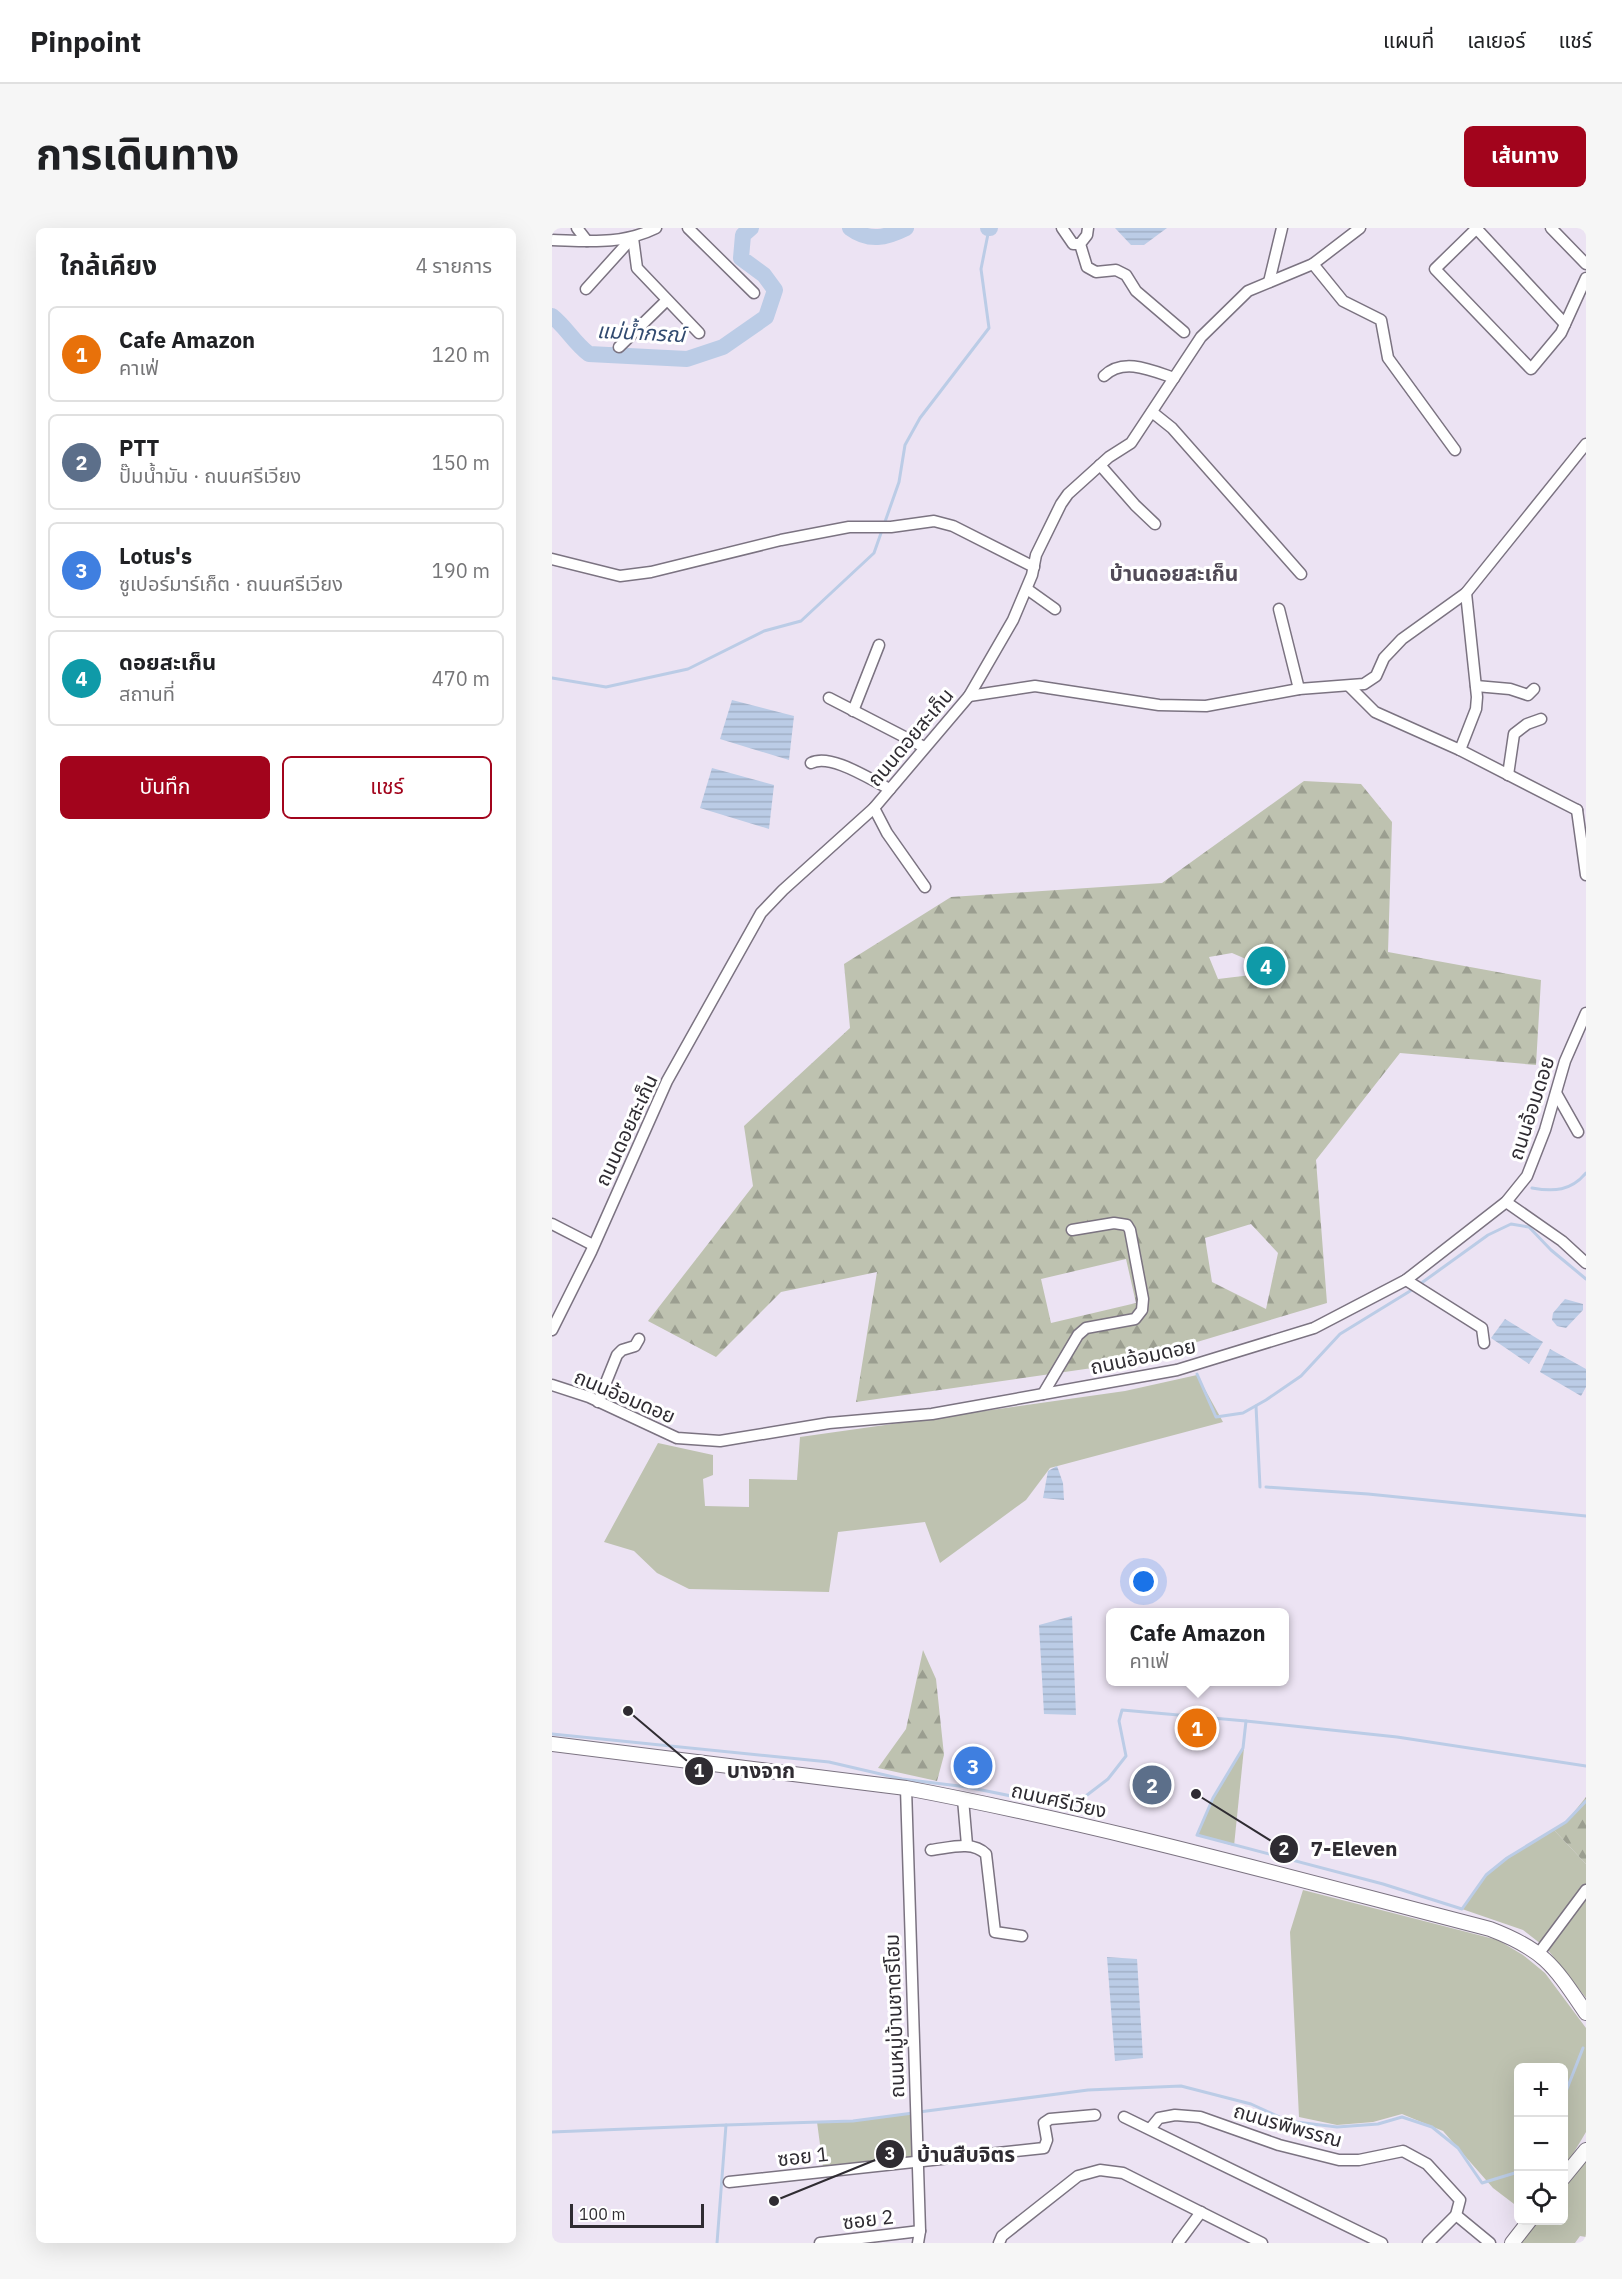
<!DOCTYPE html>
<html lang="th">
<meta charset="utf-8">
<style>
body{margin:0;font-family:"IBM Plex Sans","Noto Sans Thai",sans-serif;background:#f6f6f6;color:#202124}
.controls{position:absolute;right:18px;bottom:18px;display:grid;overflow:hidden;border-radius:9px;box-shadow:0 6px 24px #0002}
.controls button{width:54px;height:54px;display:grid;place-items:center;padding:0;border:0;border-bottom:2px solid #e0e0e0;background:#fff;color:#202124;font:30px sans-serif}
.scale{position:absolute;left:18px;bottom:15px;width:134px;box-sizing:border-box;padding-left:6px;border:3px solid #2f2c32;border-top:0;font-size:16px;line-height:21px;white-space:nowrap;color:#2f2c32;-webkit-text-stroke:4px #fff;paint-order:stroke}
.you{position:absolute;left:592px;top:1354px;width:21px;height:21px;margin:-15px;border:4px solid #fff;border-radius:50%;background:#1a73e8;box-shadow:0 0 0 9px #1a73e833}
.badge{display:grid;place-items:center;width:39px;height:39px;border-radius:50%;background:#a2041c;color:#fff;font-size:20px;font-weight:700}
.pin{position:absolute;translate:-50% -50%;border:3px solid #fff;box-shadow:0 2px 6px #0006}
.popup{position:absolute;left:554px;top:1380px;width:183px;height:78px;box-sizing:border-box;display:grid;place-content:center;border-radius:9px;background:#fff;filter:drop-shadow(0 2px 4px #0005);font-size:20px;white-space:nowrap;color:#757577}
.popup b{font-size:22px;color:#202124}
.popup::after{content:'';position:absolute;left:50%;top:100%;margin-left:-12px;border:12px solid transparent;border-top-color:#fff}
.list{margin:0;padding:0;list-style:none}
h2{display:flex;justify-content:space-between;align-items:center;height:78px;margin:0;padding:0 24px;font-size:26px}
h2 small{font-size:20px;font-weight:400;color:#757577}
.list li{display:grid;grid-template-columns:39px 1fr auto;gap:18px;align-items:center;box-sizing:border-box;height:96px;margin:0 12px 12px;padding:0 12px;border:2px solid #e0e0e0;border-radius:9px}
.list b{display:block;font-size:22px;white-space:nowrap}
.list p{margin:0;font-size:20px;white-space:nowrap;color:#757577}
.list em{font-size:20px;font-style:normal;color:#757577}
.actions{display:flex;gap:12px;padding:18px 24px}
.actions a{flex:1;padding:14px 0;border:2px solid #a2041c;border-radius:9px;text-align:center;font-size:21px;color:#a2041c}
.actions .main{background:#a2041c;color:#fff}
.icon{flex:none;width:33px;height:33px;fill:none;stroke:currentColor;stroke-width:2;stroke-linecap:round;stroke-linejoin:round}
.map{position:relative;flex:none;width:1034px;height:2015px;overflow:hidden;border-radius:9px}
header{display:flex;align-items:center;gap:36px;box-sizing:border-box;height:84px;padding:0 30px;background:#fff;border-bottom:2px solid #e0e0e0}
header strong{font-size:28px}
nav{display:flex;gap:33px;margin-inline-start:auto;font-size:21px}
.intro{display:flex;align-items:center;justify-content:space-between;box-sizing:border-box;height:144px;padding:0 36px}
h1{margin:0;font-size:42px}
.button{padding:15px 27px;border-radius:9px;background:#a2041c;color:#fff;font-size:21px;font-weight:700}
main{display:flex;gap:36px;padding:0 36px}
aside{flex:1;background:#fff;border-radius:9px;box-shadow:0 6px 24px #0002}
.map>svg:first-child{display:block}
</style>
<header>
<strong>Pinpoint</strong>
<nav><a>แผนที่</a><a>เลเยอร์</a><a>แชร์</a></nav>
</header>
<div class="intro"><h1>การเดินทาง</h1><a class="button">เส้นทาง</a></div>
<main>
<aside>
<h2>ใกล้เคียง<small>4 รายการ</small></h2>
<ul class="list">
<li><span class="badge" style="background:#e8710a">1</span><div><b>Cafe Amazon</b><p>คาเฟ่</p></div><em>120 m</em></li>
<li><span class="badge" style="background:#5c6f8a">2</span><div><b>PTT</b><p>ปั๊มน้ำมัน · ถนนศรีเวียง</p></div><em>150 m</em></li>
<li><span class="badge" style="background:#3f7fe0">3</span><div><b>Lotus's</b><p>ซูเปอร์มาร์เก็ต · ถนนศรีเวียง</p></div><em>190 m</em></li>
<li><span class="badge" style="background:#0f9aa8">4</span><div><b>ดอยสะเก็น</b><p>สถานที่</p></div><em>470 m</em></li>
</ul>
<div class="actions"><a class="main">บันทึก</a><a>แชร์</a></div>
</aside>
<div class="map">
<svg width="1034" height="2015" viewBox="0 0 1034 2015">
<defs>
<pattern id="forest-firs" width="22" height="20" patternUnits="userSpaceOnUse" patternTransform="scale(1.5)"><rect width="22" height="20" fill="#bec2b0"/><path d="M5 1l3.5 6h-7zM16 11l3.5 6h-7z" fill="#9b9e90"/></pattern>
<pattern id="water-rules" width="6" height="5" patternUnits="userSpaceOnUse" patternTransform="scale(1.5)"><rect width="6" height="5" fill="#bbcce6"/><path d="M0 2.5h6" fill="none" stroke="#a1afc6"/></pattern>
</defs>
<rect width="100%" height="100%" fill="#ece3f3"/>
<!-- green -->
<g fill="#bec2b0">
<path d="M645 1147 671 1194 498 1240 474 1272 388 1335 373 1294 286 1304 277 1364 137 1361 105 1345 82 1323 52 1314 106 1215 161 1227V1247L151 1251 153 1278 197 1279V1251L245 1252 248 1209 573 1163Z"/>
<path d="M692 1520 682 1618 645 1607 662 1568Z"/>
<path d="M1002 1602 1034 1636V1656L989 1716 971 1702 910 1681 934 1647 955 1630Z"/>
<path d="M751 1662 946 1712 971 1727 993 1745 1034 1800V1904L1012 1941 1011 1840H966V1979L941 1960 891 1903 850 1886 821 1894 785 1897 747 1889 738 1704Z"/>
<path d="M1034 1670V1770L996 1722Z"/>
<path d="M358 1885 360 1929 271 1939 265 1894 302 1893Z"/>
<path d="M1034 1933V2009L1028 2008 1023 2015H968L985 1993 1011 1992 1012 1960Z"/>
</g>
<!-- forest -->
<g fill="url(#forest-firs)" fill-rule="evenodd">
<path d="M752 553 809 556 840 594 836 724 989 752 984 837 848 825 764 932 775 1075 575 1135 304 1174 325 1044 229 1064 164 1129 96 1093 201 958 192 898 298 800 292 736 399 669 610 655ZM680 725 724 744H725L666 751 657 729ZM699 996 726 1025 714 1081 660 1054 653 1010ZM574 1031 584 1075 499 1095 489 1051Z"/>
<path d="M371 1422 384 1451 392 1527 385 1553 326 1540 354 1501Z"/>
<path d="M1034 1569V1636L1002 1602 1014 1594Z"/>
</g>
<!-- water -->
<g fill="url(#water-rules)">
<path d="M563 0H615L592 17H579Z"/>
<path d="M180 472 242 488 237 532 168 511Z"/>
<path d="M160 540 222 557 217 601 148 580Z"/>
<path d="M1013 1071 1031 1076V1082L1014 1100 1005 1098 1000 1092 1001 1085Z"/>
<path d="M953 1091 991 1114 977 1136 939 1110Z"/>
<path d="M998 1121 1034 1141V1159L1029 1168 988 1144Z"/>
<path d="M505 1238 511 1255 512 1272 491 1270 496 1243Z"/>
<path d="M520 1388 524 1487 492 1486 487 1397Z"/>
<path d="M555 1729 585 1731 591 1830 563 1833Z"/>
</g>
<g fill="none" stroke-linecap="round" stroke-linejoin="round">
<!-- stream -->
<g stroke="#bbcce6" stroke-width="3">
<path d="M0 450 54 459 136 441 212 403 249 393 322 325 347 254 353 217 368 190 437 100 429 41 437 1"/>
<path d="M980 960C1002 964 1019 963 1034 945"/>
<path d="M868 1056 936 1007 959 996 977 999 999 1022 1034 1051"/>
<path d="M645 1146 664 1189 691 1185 714 1172 749 1148 788 1106 863 1060"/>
<path d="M704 1178 708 1259"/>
<path d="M714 1259 816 1266 1034 1288"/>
<path d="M0 1506 277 1534 350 1551 415 1559 518 1580 556 1551 574 1528 567 1493 570 1482 694 1493"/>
<path d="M1034 1538 845 1509 694 1493 691 1520 661 1570 645 1607 831 1656 910 1681 934 1647 955 1630 1014 1594 1034 1573"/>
<path d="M1011 1871 1031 1820"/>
<path d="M367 1884 536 1862 629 1858 699 1876 736 1893 785 1899 826 1896 850 1889 880 1899 906 1920 930 1955 966 1944"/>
<path d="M174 1897 301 1893 361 1885"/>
<path d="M0 1904 174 1897 165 2015"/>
</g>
<!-- river -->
<g stroke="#bbcce6" stroke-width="16">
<path d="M298 0C317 14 334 10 354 0"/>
<path d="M436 0H438"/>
<path d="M0 88C15 100 22 115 37 126L135 131 171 119 214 89 223 62 212 47 189 30 191 7 199 0"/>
</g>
<defs>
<g id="street">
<path d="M25 0 35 13"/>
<path d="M136 0 202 65"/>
<path d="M510 0 521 16H528"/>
<path d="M536 0 535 7 528 16 535 39 544 44 564 42 574 47 584 63 632 104"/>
<path d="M924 0 1013 96"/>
<path d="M925 0 883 41 979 141 1009 105 1034 50"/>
<path d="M999 0 1034 36"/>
<path d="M81 10 85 40 147 105"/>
<path d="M0 12C36 13 70 17 104 0"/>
<path d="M761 36 791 73 829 92 836 130 903 222"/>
<path d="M717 54 730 0"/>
<path d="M34 61 80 10"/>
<path d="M67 119 115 72"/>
<path d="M552 148C571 129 599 142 622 150"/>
<path d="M600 184 620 200 749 346"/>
<path d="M548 237 583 277 603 296"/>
<path d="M0 331 68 348 99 344 229 312 297 299H339L382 293 401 298 482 339"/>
<path d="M475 361 503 381"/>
<path d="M727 381 747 461"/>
<path d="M797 458 823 484 908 522 1025 582"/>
<path d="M924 458 958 461 976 467 982 461"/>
<path d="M417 468 483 458 607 477 654 478 747 461 812 456 824 448 832 430 850 411 914 365 1034 216"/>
<path d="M277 470 372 519"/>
<path d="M301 483 327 417"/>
<path d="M908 522 924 481 925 469 914 365"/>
<path d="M259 535C279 525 319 552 338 561"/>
<path d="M956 547 962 506 975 496 989 491"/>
<path d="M322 580 335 605 373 659"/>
<path d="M1025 582 1034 647"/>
<path d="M1004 865 1026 904"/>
<path d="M954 974 1010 1013 1034 1035"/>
<path d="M0 996 41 1017"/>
<path d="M854 1052 930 1100 932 1115"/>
<path d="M0 1102 39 1024 115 853 209 685 231 662 322 580 417 468 461 392 480 347 484 327 509 276 516 266 557 229 579 215 649 109 696 63 761 36 808 0"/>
<path d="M0 1157 37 1169 125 1210 168 1213 277 1195 380 1186 625 1142 762 1100 854 1052 954 974 975 948 993 902 1013 833 1034 785"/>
<path d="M491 1166 526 1107 534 1100 583 1091 590 1082 591 1071 578 1002 575 997 562 995 520 1002"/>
<path d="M46 1174 65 1127 70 1122 83 1118 87 1111"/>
<path d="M354 1560 368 2003 366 2015"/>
<path d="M411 1571 415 1617"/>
<path d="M379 1622C397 1620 420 1612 434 1626L443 1704 470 1708"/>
<path d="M987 1725 1034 1662"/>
<path d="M572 1889 830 2015"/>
<path d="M598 1901 607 1890 623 1887 648 1889 727 1917 787 1932H807L851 1923 875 1936 908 1972 904 1987 876 2015"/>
<path d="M177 1954 492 1920 495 1912 492 1895 498 1891 543 1887"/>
<path d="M904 1987 938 2015"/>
<path d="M268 2015 368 2003"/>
<path d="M447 2015 450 2008 526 1948 548 1942 571 1945 710 2015"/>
<path d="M626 2015 649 1984"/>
</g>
<g id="secondary">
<path d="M0 1516 354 1560C551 1597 744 1651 938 1701 993 1722 1002 1738 1034 1785"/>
<path d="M1011 1950 1034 1922"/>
<path d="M960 2015 978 1992"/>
</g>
</defs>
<!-- street casing -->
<use href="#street" stroke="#7b7381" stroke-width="13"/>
<!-- secondary casing -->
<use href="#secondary" stroke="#7b7381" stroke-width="16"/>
<!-- street -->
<use href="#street" stroke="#fff" stroke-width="10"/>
<!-- secondary -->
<use href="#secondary" stroke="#fff" stroke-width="14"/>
</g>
<g text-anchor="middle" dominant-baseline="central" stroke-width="6" stroke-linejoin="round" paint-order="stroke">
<!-- street labels -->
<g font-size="20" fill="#2f2c32" stroke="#fff">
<text transform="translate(358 509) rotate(-50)">ถนนดอยสะเก็น</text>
<text transform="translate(979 880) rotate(-72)">ถนนอ้อมดอย</text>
<text transform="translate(74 902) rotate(-65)">ถนนดอยสะเก็น</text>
<text transform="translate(591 1128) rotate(-12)">ถนนอ้อมดอย</text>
<text transform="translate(73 1168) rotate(23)">ถนนอ้อมดอย</text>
<text transform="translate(507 1572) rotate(13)">ถนนศรีเวียง</text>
<text transform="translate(342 1788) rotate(-92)">ถนนหมู่บ้านชาตรีโฮม</text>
<text transform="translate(736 1897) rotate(16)">ถนนรพีพรรณ</text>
<text transform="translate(251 1928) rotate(-6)">ซอย 1</text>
<text transform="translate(316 1991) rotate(-7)">ซอย 2</text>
</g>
<!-- water labels -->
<g font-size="21" font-style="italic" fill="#324b70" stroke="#fff">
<text transform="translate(89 104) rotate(3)">แม่น้ำกรณ์</text>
</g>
<!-- neighbourhood labels -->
<g font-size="21" font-weight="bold" fill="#514a57" stroke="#fff">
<text x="622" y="345">บ้านดอยสะเก็น</text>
</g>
</g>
<!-- callouts -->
<path fill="none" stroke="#2f2c32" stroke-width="2" d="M76 1483L147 1543M644 1566L732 1621M222 1973L338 1926"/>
<g fill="#2f2c32" stroke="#fff" stroke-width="2">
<circle cx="76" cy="1483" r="6"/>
<circle cx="644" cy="1566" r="6"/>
<circle cx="222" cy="1973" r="6"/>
<circle cx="147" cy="1543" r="15"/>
<circle cx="732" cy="1621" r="15"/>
<circle cx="338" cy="1926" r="15"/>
</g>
<g font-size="18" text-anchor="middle" font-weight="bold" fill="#fff">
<text x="147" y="1549">1</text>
<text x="732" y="1627">2</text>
<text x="338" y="1932">3</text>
</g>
<g font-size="21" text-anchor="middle" font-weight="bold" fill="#2f2c32" stroke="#fff" stroke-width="6" stroke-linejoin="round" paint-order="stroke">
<text x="209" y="1550">บางจาก</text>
<text x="802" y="1628">7-Eleven</text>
<text x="414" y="1934">บ้านสืบจิตร</text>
</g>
</svg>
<div class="controls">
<button>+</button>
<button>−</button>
<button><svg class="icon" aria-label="locate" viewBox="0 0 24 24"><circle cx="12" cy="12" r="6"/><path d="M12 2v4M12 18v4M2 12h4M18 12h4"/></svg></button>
</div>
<div class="scale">100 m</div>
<div class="you"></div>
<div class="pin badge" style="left:645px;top:1500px;background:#e8710a">1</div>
<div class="popup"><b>Cafe Amazon</b>คาเฟ่</div>
<div class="pin badge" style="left:600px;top:1557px;background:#5c6f8a">2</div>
<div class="pin badge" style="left:421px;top:1538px;background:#3f7fe0">3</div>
<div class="pin badge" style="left:714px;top:738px;background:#0f9aa8">4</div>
</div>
</main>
